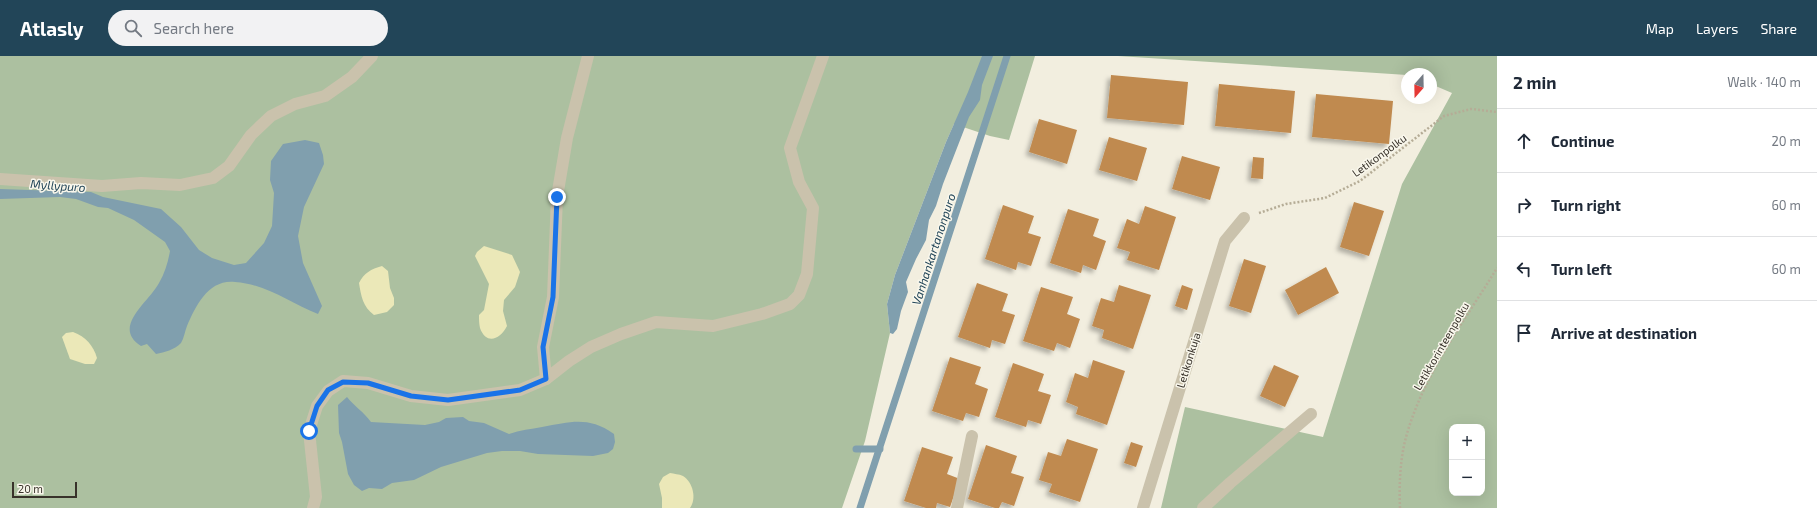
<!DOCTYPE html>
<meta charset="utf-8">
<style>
body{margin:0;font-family:"Exo 2",sans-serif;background:#f2f2f3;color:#1f2937}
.controls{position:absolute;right:12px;bottom:12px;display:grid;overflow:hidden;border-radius:8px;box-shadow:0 4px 16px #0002}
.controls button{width:36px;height:36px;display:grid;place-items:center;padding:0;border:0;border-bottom:1px solid #e0e1e3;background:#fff;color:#1f2937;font:20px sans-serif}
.compass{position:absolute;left:1401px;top:12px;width:36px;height:36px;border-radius:50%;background:#fff;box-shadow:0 4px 16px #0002;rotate:200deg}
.scale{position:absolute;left:12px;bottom:10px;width:65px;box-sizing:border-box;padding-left:4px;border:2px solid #38322a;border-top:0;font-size:11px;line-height:14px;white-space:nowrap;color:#38322a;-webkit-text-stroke:3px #f9f7ec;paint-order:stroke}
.stop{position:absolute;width:12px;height:12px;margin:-9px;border:3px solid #1a73e8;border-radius:50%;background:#fff}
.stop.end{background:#1a73e8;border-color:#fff;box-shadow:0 1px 4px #0008}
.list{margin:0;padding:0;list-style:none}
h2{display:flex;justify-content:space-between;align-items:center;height:52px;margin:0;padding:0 16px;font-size:17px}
h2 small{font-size:13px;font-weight:400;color:#747a83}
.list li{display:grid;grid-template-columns:26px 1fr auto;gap:12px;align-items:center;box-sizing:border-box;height:64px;padding:0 16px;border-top:1px solid #e0e1e3}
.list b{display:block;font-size:15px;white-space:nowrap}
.list em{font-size:13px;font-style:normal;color:#747a83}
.icon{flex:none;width:22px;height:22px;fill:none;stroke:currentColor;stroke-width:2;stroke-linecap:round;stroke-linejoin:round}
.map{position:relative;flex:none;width:1497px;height:452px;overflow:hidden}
header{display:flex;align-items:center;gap:24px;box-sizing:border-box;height:56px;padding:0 20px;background:#224558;color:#fff}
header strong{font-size:19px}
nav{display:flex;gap:22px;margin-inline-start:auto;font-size:14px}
.search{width:280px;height:36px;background:#f2f2f3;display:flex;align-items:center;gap:10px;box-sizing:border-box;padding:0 14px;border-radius:22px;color:#747a83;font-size:15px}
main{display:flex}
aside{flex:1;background:#fff}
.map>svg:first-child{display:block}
</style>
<header>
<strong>Atlasly</strong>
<div class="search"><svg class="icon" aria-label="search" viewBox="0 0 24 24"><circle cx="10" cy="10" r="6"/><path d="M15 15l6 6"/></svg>Search here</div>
<nav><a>Map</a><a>Layers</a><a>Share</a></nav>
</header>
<main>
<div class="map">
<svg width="1497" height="452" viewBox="0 0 1497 452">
<defs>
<filter id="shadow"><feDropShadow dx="-3.5" dy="3.5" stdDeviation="2" flood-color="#0004"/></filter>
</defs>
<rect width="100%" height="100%" fill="#f2eedf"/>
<!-- green -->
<g fill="#acc0a0" fill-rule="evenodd">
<path d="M0 0H1035L1009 84 990 80 954 68 946 86 895 219 887 248 890 277 865 385 842 452H0Z"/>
<path d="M1118 0H1497V452H1161L1185 351 1323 381 1402 128 1452 37 1431 28V18H1407V19ZM1452 371H1482V437H1452Z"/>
</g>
<!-- sand -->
<g fill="#ebe8b8">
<path d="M484 190 512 199 520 216 515 231 504 244 503 255 507 270C500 284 486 289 480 272 479 268 479 263 479 259L484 254 489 228 475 200 477 196Z"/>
<path d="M382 210 388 215 390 232 394 242V249L387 256 374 259C363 251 361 240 359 227 364 217 371 213 382 210Z"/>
<path d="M73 276C86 281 93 289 97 302L94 308H85L70 303 62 281 66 277Z"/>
<path d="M670 417C674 418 679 418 683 420 693 426 697 443 690 452H662V442L659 428 663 421Z"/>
</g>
<!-- water -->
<g fill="#809fae">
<path d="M982 0H993L982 29 980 44 969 61 943 128 936 150 929 164 926 184 916 203 906 226 908 236 901 255 897 273 893 278 890 277 887 248 895 219 946 86 968 36Z"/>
<path d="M305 84 319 87 323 99 324 108 304 151 298 180 303 207 322 250 318 258C290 247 266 228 235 226 209 223 196 249 187 270 185 275 184 282 181 287 174 294 165 296 156 298L147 288 141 290C111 271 149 246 159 227 165 217 168 206 170 195L165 186 134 164 108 152 98 151 76 143 60 141 0 143V133L91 136 103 141 161 153 181 171 199 194 212 202 234 209 246 207 264 187 272 170 274 137 270 124 271 105 283 88Z"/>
<path d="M347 341C354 350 364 356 371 366L425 369 439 366 446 362 463 361 469 365 484 367 509 378C520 374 531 373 542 371 571 366 588 360 614 378L615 386 613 393 608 397 593 400 538 398 520 395H502L487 397 441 411 414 424 392 427 382 433 369 432 362 435 354 429 348 418 342 386 339 377 338 349Z"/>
</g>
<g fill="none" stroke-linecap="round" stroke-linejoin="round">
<!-- stream -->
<g stroke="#809fae" stroke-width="7">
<path d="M856 393H880"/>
<path d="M860 452 1007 0"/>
</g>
</g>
<!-- building -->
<g fill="#c08a4f" filter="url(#shadow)">
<path d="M1111 19 1188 26 1184 69 1107 62Z"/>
<path d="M1219 28 1295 35 1291 77 1215 70Z"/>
<path d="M1316 38 1393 45 1389 88 1312 81Z"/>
<path d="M1039 63 1077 74 1067 108 1029 96Z"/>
<path d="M1109 81 1147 92 1137 125 1099 114Z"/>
<path d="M1182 100 1220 111 1210 144 1172 133Z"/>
<path d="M1253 101 1264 102 1263 123 1251 122Z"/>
<path d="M1354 146 1384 155 1369 200 1340 191Z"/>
<path d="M1003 149 1034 160 1028 177 1041 181 1031 210 1018 206 1016 214 985 203Z"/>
<path d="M1145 150 1176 161 1159 214 1127 204 1130 196 1117 192 1127 163 1139 168Z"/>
<path d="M1068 153 1099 163 1093 180 1106 185 1096 214 1083 209 1081 217 1050 207Z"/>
<path d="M1244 203 1266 210 1251 257 1229 250Z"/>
<path d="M1326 211 1339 237 1298 259 1285 234Z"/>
<path d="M977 227 1008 238 1002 255 1015 259 1005 288 992 284 990 292 958 281Z"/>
<path d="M1119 229 1151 239 1133 293 1102 282 1104 274 1092 270 1101 242 1114 246Z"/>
<path d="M1182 229 1193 233 1187 254 1175 250Z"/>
<path d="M1041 231 1073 241 1067 258 1080 263 1070 292 1057 287 1054 295 1023 285Z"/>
<path d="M950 301 981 311 975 328 988 333 979 361 966 357 963 365 932 355Z"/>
<path d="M1093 304 1125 315 1107 369 1076 358 1078 351 1066 346 1075 317 1088 322Z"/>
<path d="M1013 307 1044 318 1038 335 1051 339 1041 368 1028 364 1026 371 995 361Z"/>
<path d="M1274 309 1299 320 1285 351 1260 340Z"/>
<path d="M1067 383 1098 393 1080 446 1049 436 1052 428 1039 424 1048 396 1061 400Z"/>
<path d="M1131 386 1143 390 1136 411 1124 407Z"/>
<path d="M986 389 1017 400 1011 417 1024 421 1014 450 1002 446 999 452H995L968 443Z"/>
<path d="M922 391 953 401 947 418 960 423 950 451 937 447 936 452H926L904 445Z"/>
</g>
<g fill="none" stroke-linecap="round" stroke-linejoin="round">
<!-- path -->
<g stroke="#b5ac96" stroke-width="2.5" stroke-dasharray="2 2" stroke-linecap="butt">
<path d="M1259 157 1286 148 1325 142 1360 125 1444 60 1471 53 1497 56"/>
<path d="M1400 452C1399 430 1400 406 1405 385 1421 322 1464 266 1497 212"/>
</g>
<!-- minor -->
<g stroke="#cac2ac" stroke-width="12">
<path d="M0 123 102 130 141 127 180 129 213 122 229 110 251 79 271 60 295 48 325 40 352 21 372 0"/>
<path d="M546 323 543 291 553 241 557 141 567 82 588 0"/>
<path d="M313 452 316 441 309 375 317 350 328 335 343 325 368 327 411 340 448 344 520 334 546 323 569 305 591 291 621 278 656 266 713 270 762 258 790 248 799 239 807 218 813 152 799 126 790 92 823 0"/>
<path d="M957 452 972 380"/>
<path d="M1143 452 1225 185 1244 162"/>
<path d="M1203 452 1230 427 1311 358"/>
</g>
</g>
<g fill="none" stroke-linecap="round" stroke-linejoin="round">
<!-- route -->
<path stroke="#1a73e8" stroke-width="5" d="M309 375 317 350 328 334 343 326 368 327 411 340 448 344 520 334 546 323 543 291 553 241 557 141"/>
</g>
<g text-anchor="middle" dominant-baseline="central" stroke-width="3" stroke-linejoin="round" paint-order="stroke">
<!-- street labels -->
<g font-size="11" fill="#38322a" stroke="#f9f7ec">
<text transform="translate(1379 99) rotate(-36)">Letikonpolku</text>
<text transform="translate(1441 290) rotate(-60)">Letikkorinteenpolku</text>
<text transform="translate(1188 304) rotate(-73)">Letikonkuja</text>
</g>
<!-- water labels -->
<g font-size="12" font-style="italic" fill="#224558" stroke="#f9f7ec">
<text transform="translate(58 129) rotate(4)">Myllypuro</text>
<text transform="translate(933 193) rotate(-72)">Vanhankartanonpuro</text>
</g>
</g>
</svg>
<div class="controls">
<button>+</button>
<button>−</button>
</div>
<svg class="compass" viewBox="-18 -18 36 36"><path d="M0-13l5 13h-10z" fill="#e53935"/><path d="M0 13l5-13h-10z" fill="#747a83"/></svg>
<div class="scale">20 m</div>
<div class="stop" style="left:309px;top:375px"></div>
<div class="stop end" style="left:557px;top:141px"></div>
</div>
<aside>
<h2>2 min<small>Walk · 140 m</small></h2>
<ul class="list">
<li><svg class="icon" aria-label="ahead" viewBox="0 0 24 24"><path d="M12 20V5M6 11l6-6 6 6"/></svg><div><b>Continue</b></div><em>20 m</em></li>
<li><svg class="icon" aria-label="right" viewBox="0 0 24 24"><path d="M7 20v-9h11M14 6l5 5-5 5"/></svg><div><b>Turn right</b></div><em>60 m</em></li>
<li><svg class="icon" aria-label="left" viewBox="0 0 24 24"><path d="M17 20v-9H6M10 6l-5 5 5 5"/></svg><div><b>Turn left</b></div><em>60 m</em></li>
<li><svg class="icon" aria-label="arrive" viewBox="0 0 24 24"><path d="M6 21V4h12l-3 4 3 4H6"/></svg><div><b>Arrive at destination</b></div></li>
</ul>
</aside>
</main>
